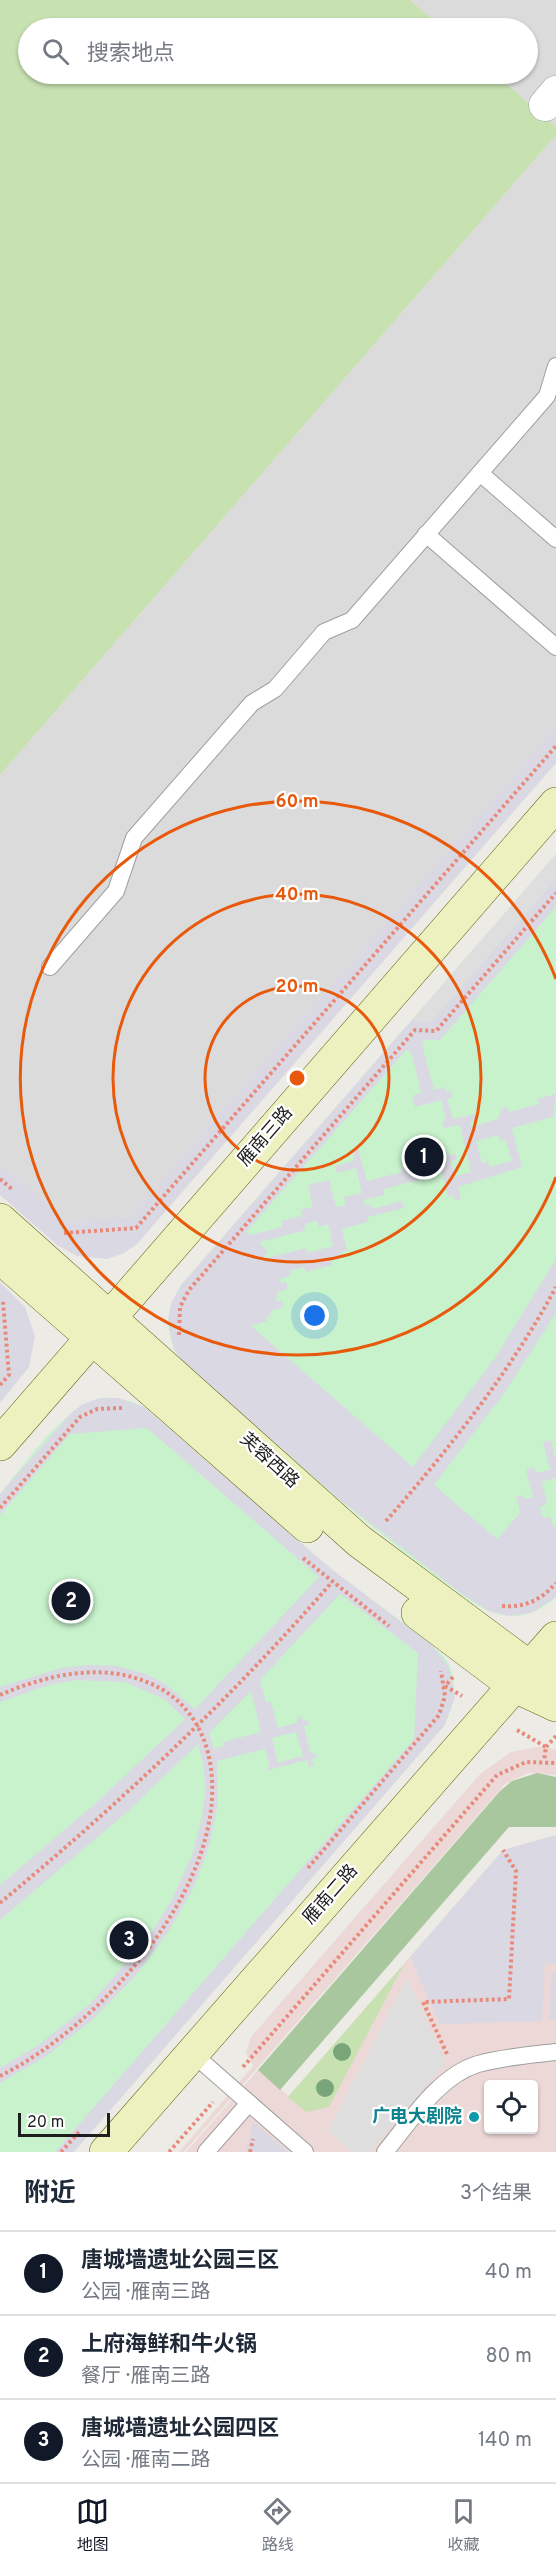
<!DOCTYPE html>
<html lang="zh">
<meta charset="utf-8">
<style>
body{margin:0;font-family:Overpass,"Noto Sans SC",sans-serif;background:#f2f2f3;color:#1f2937}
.controls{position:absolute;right:18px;bottom:18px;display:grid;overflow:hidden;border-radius:6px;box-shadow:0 2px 4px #0004}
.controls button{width:54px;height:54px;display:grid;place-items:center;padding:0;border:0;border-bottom:2px solid #e0e1e3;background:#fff;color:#1f2937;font:30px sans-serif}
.scale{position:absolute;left:18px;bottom:15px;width:92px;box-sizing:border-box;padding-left:6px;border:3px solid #1e1e1e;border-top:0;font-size:16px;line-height:21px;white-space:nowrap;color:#1e1e1e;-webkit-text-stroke:4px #fff;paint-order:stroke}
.you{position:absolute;left:315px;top:1316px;width:21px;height:21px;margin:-15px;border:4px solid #fff;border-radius:50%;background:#1a73e8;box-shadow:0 0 0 9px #1a73e833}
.badge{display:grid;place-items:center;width:39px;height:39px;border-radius:50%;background:#111827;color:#fff;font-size:20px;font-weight:700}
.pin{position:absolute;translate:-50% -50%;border:3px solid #fff;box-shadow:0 2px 6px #0006}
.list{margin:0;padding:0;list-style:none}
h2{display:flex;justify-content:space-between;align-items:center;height:78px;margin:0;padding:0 24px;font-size:26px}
h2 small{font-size:20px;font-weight:400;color:#747a83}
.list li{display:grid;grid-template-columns:39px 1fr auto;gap:18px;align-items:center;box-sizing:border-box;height:84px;padding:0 24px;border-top:2px solid #e0e1e3}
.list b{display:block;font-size:22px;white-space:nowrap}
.list p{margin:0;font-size:20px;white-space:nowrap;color:#747a83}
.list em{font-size:20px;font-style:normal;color:#747a83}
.icon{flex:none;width:33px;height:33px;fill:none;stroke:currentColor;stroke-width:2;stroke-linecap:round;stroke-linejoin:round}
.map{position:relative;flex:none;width:556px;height:2152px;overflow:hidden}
.search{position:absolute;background:#fff;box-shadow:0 2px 4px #0004;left:18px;right:18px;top:18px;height:66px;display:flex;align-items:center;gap:15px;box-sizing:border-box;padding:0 21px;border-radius:33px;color:#747a83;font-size:22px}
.sheet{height:330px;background:#fff}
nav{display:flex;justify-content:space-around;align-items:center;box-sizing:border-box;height:84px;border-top:2px solid #e0e1e3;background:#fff;font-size:16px;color:#747a83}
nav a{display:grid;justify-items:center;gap:3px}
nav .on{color:#111827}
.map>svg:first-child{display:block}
</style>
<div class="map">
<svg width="556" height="2152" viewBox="0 0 556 2152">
<rect width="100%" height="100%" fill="#edebe5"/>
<!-- residential -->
<g fill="#dbdbdb">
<path d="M410 0H556V127L495 74H528V28H443Z"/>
<path d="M556 135V727L130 1216 67 1221 0 1163V775Z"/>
</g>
<!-- commercial -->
<g fill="#ecd8d6" fill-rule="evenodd">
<path d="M537 1747 556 1749V1775L528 1773 505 1784 184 2152H179L253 2066 246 2052 251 2037 480 1774 511 1752Z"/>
<path d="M556 1835V2152H186L258 2070 289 2096 503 1850ZM488 2084H534V2130H488Z"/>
</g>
<!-- grass -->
<g fill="#c7e1b1">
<path d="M0 0H410L443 28H28V74H495L556 127V135L0 775Z"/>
<path d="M404 1964 329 2107 306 2112 288 2097Z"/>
</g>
<!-- forest -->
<path fill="#a9c79f" d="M537 1773 556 1777V1827H509L280 2090 258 2070 500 1791 512 1781Z"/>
<!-- park -->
<g fill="#c7f2cc">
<path d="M556 854V1597C540 1612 520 1620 498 1614 475 1608 455 1589 436 1576 345 1510 263 1432 179 1358 163 1332 166 1308 182 1284Z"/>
<path d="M107 1397 130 1401 144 1407C214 1468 282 1530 355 1588 376 1605 435 1641 447 1661 459 1682 455 1705 444 1726L74 2152H0V1494C27 1462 64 1403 107 1397Z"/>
</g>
<!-- parking -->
<g fill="#dedede">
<path d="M556 854V879L432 1021H411Z"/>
<path d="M407 1978 446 2063 369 2152H352L328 2131Z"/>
</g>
<!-- plaza -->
<g fill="#dad9e3" fill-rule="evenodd">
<path d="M556 727V763L137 1244 124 1253 107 1259 77 1256 57 1245 0 1195V1163L67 1221 130 1216Z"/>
<path d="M556 879V907L440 1040H425L422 1044 434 1090 444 1087 446 1092 451 1091 452 1097 447 1099 453 1119 474 1114 476 1120 470 1122 472 1127 498 1119 501 1109 507 1107 509 1112 539 1104 538 1099 556 1094 553 1117 512 1128 522 1167 458 1187 461 1199 455 1201 453 1195 448 1196 441 1169 426 1173 427 1178 384 1189V1195L364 1200V1205L371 1204 372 1209 402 1201 404 1208 368 1217V1222L342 1229 347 1250 341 1252 342 1257 331 1260 332 1265 306 1272 304 1267 289 1271 290 1276 280 1279 281 1283 286 1282 288 1289 277 1292 278 1297 275 1299 276 1302 282 1300 284 1307 270 1311 271 1316 266 1317 267 1321 251 1326 413 1467 495 1358 556 1259V1313L505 1392 434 1485 497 1539 520 1513 516 1496 522 1495 524 1499 533 1497 526 1470 534 1467 536 1473 550 1470 543 1442 551 1440 556 1461V1478L542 1482 547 1504 540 1507 543 1518 550 1517 553 1527 556 1524V1597L531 1613 509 1616 489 1611 462 1594 339 1499 188 1368 174 1350 168 1321 171 1303 182 1284 411 1021H432ZM407 1049 412 1055 421 1092 412 1096 415 1107 441 1100 446 1121 442 1122 444 1128 460 1125 471 1172 455 1176 451 1161 457 1159 455 1153 401 1168 402 1172 367 1181 358 1149 352 1150 354 1161 335 1166 337 1173 356 1168 362 1193 344 1197 346 1205 336 1207 329 1180 308 1185 313 1207 301 1210 302 1216 281 1221 282 1227 251 1235 246 1232ZM498 1135 500 1141 506 1140 512 1161 490 1167 488 1161 482 1163 476 1141ZM317 1221 319 1227 328 1224 333 1246 308 1253 306 1248 262 1259 268 1251 259 1242 306 1230 305 1224Z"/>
<path d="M0 1282 25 1307 35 1336 29 1367 0 1403Z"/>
<path d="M100 1398H119L144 1407 329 1567 432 1645 449 1667 455 1697 444 1726 74 2152H55L414 1739 418 1653 340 1594 260 1680 266 1702H271L278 1728 297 1723V1717L301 1716 303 1721 307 1720 309 1725 304 1726 311 1754 316 1753 317 1758 312 1759 314 1766 309 1767 307 1760 268 1770 267 1766 270 1765 265 1749 217 1761 218 1803 210 1843 194 1887 169 1931 137 1974 92 2020 45 2057 0 2083V2068L37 2046 90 2004 150 1935 172 1899 193 1853 202 1816 205 1793 204 1767 198 1744 126 1813 0 1920V1885L97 1802 185 1719 164 1699 125 1682 76 1680 49 1685 0 1702V1687L61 1668 90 1665 117 1666 146 1674 164 1683 195 1709 319 1577 147 1428 70 1434 0 1515V1494L71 1413 83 1404ZM251 1691 261 1732 223 1742 224 1746 214 1749 209 1733ZM296 1732 303 1756 278 1763 272 1738Z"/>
<path d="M556 1835V1964L545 1963 542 2021 440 2024 410 1957 503 1850Z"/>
<path d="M552 1971 556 1972V2020H549Z"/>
<path d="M253 2122 288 2152H246Z"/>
</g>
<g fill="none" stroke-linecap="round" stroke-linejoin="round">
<defs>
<g id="lane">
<path d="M480 473 556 539"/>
<path d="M426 534 556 647"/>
<path d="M50 967 116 891 134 838 252 703 275 689 324 632 352 620 547 396 556 366"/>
<path d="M192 2053 305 2152"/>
<path d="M206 2152 249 2103"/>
<path d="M385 2152C410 2122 438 2076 478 2064 503 2057 530 2055 556 2052"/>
</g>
<path id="street" d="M545 105 556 92"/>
<g id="secondary">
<path d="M0 1220 359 1541 530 1668 556 1680"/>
<path d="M0 1257 307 1526"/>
<path d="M0 1444 556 804"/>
<path d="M418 1613 515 1686 556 1705"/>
<path d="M106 2152 556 1638"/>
</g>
</defs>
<!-- lane casing -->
<use href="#lane" stroke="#9f9f9f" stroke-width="18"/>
<!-- street casing -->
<use href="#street" stroke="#9f9f9f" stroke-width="33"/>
<!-- secondary casing -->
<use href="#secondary" stroke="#5b6613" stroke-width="34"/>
<!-- path -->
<g stroke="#e88a7b" stroke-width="4" stroke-dasharray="3 3" stroke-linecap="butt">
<path d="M0 1179 13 1190"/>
<path d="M64 1233 136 1228 556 746"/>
<path d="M179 1335 180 1307 189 1290 415 1030 436 1031 556 893"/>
<path d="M0 1385 9 1375 3 1302"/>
<path d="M0 1508 80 1417 97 1409 122 1408"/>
<path d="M386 1521C449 1449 511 1371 556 1287"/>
<path d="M303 1558 389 1626"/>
<path d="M502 1606C525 1608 541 1600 556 1583"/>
<path d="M453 1677 445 1686 462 1696"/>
<path d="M0 1695C46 1675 101 1662 149 1683 181 1696 202 1724 209 1757 235 1879 101 2026 0 2076"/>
<path d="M517 1730 546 1747 544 1761"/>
<path d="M546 1747 556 1736"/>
<path d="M308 1868 439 1715 445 1696 441 1671"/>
<path d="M0 1903C119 1804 231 1699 332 1582"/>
<path d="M447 2054 423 2002 509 1999 516 1871 503 1850"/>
<path d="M243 2067 497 1775 526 1762 556 1763"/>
<path d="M61 2152 79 2132"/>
<path d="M169 2152 213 2102"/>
<path d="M250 2152 253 2139"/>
</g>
<!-- lane -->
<use href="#lane" stroke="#fff" stroke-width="16"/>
<!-- street -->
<use href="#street" stroke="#fff" stroke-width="32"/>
<!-- secondary -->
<use href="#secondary" stroke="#edf1bf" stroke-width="33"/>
</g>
<!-- trees -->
<g fill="#78a67a">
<circle cx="342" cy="2052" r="9"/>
<circle cx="325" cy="2088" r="9"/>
</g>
<!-- distance rings -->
<g fill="none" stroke="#e8590c" stroke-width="3">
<circle cx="297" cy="1078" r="92"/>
<circle cx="297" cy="1078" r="184"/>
<path d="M556 1177A277 277 0 1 1 556 979"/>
</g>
<!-- markers -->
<circle fill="#0f9aa8" stroke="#fff" stroke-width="2" cx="474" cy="2117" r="6"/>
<g text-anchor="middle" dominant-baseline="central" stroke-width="4.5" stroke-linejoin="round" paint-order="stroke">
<!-- street labels -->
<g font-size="18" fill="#1e1e1e" stroke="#fff">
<text transform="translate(266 1137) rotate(-49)">雁南三路</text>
<text transform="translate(269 1461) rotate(42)">芙蓉西路</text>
<text transform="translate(331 1895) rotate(-49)">雁南二路</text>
</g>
<!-- culture labels -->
<g font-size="18" font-weight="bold" fill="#0d838f" stroke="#fff" text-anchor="end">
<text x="462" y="2117">广电大剧院</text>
</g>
</g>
<circle cx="297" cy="1078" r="9" fill="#e8590c" stroke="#fff" stroke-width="3"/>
<g font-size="18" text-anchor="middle" font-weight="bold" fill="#e8590c" stroke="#fff" stroke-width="4.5" stroke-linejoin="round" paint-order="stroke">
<text x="297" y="807">60 m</text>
<text x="297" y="900">40 m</text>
<text x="297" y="992">20 m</text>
</g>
</svg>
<div class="controls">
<button><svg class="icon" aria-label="locate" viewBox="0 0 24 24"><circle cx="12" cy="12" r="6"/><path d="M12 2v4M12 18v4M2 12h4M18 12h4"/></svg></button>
</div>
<div class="scale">20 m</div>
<div class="you"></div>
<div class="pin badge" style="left:424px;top:1157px">1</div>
<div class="pin badge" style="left:71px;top:1601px">2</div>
<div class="pin badge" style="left:129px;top:1940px">3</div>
<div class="search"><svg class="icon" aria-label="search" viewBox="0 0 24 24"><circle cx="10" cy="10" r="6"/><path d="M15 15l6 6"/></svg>搜索地点</div>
</div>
<section class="sheet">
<h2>附近<small>3个结果</small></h2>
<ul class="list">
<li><span class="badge">1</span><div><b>唐城墙遗址公园三区</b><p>公园 · 雁南三路</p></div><em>40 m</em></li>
<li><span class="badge">2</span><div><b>上府·海鲜和牛火锅</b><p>餐厅 · 雁南三路</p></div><em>80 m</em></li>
<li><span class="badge">3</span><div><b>唐城墙遗址公园四区</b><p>公园 · 雁南二路</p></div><em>140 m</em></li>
</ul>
</section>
<nav>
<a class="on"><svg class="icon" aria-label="map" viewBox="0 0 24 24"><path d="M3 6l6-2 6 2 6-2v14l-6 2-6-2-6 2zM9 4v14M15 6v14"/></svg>地图</a>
<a><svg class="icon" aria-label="directions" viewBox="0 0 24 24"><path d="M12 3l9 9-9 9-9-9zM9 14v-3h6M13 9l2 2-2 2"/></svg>路线</a>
<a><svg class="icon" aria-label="saved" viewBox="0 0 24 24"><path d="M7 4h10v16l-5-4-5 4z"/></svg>收藏</a>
</nav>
